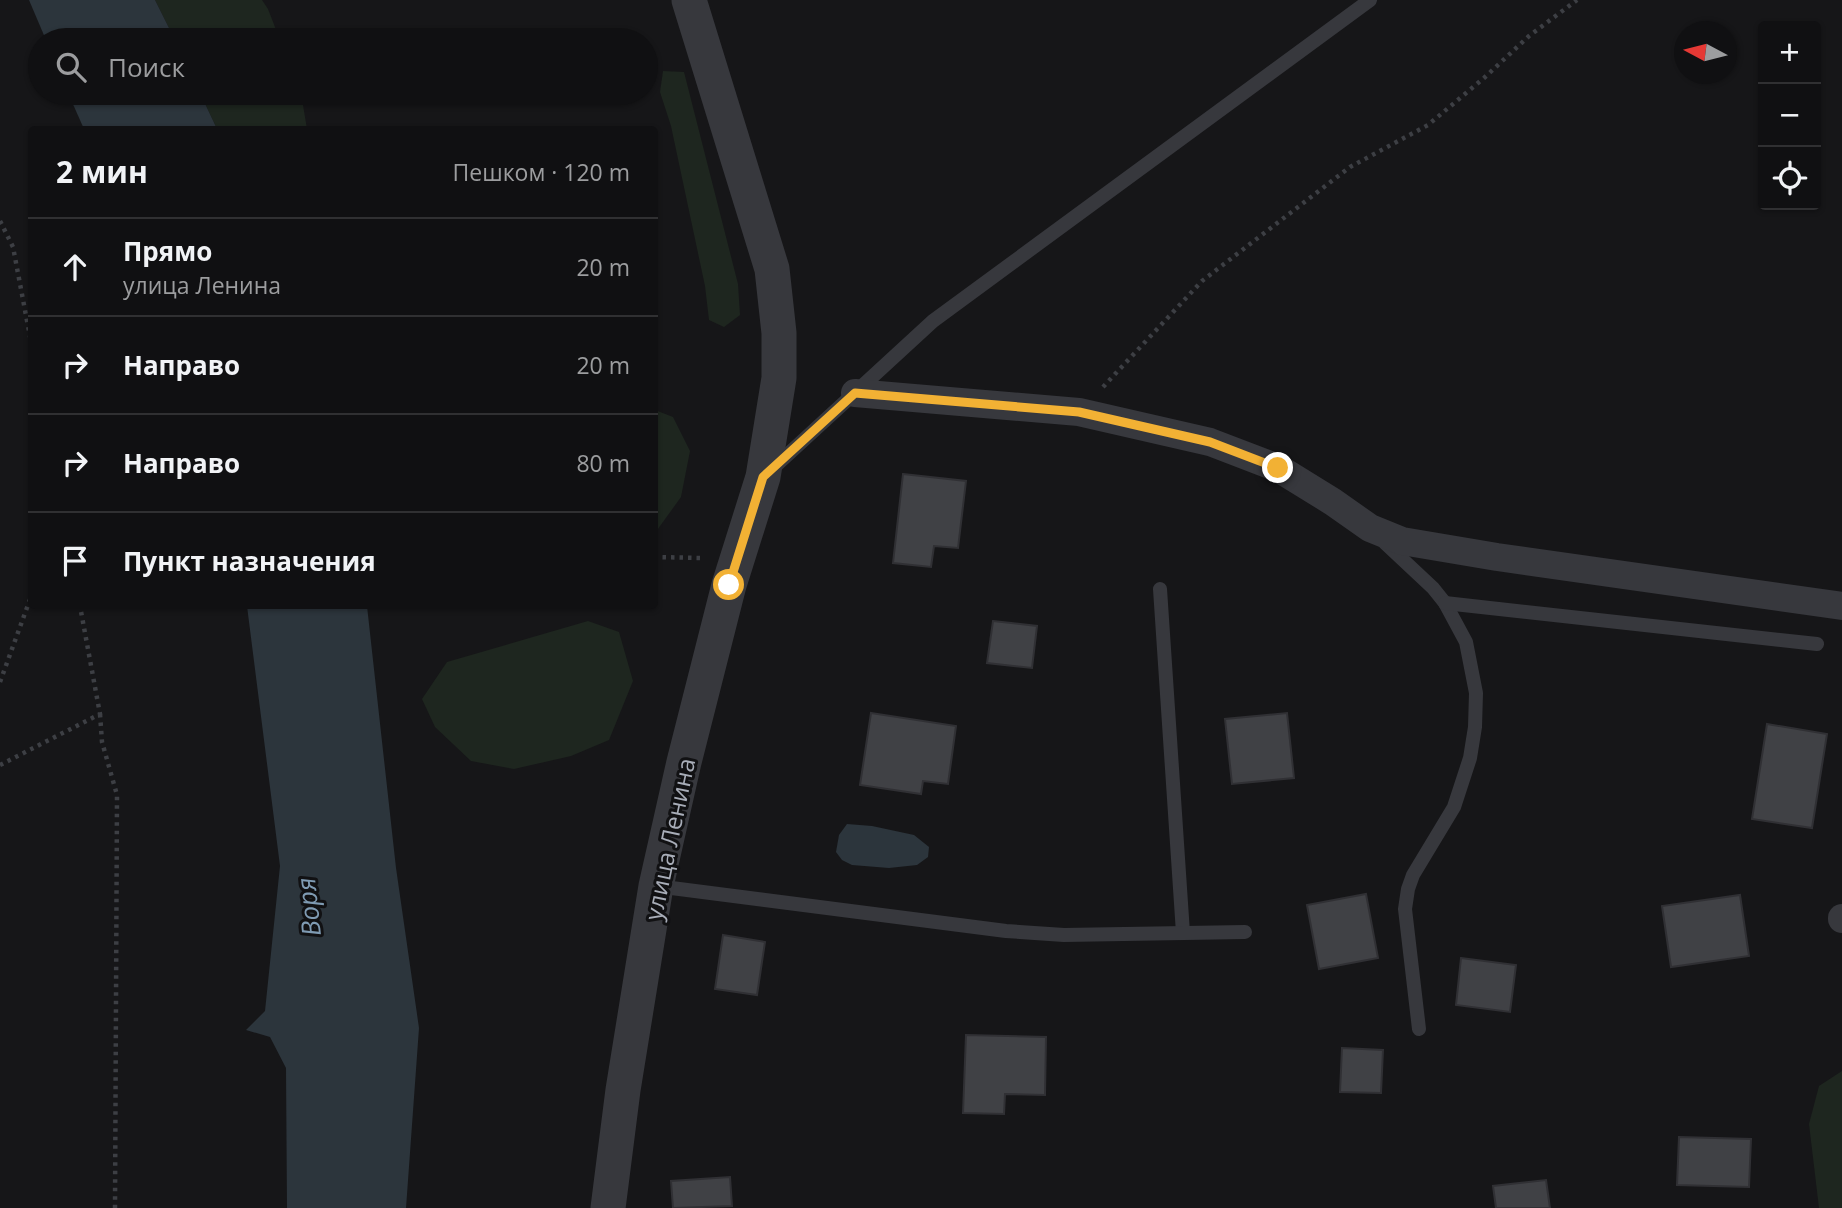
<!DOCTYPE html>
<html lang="ru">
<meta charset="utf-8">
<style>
body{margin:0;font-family:"Open Sans",sans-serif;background:#1e1e20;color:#f1f3f6}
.controls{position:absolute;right:21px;top:21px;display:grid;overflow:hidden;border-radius:7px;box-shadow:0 2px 5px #0004}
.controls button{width:63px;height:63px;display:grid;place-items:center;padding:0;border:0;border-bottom:2px solid #303032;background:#101012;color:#f1f3f6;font:35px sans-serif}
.compass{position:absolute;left:1674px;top:21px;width:63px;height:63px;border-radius:50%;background:#101012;box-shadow:0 2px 5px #0004;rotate:277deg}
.stop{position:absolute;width:21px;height:21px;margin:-16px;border:5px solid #f2b134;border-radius:50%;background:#fff}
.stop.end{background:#f2b134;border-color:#fff;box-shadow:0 2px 7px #0008}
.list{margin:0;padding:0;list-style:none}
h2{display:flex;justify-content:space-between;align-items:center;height:91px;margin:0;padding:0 28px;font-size:30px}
h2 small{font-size:23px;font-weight:400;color:#9c9d9f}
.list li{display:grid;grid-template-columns:46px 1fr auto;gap:21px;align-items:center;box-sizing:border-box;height:98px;padding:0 28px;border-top:2px solid #303032}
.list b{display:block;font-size:26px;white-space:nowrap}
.list p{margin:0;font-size:23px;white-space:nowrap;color:#9c9d9f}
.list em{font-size:23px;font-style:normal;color:#9c9d9f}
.icon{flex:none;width:38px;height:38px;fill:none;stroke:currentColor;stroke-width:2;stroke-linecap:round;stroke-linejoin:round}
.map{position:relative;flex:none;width:1842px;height:1208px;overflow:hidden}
.search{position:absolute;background:#101012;box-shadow:0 2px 5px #0004;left:28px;top:28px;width:630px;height:77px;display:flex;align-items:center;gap:18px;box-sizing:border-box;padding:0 24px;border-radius:38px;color:#9c9d9f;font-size:26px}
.panel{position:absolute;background:#101012;box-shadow:0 2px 5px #0004;left:28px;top:126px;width:630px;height:483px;border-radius:7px}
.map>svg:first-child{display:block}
</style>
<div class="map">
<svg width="1842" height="1208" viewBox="0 0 1842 1208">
<rect width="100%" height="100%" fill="#161618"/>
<!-- green -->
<g fill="#1e261f">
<path d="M155 0H262L268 9 280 40H175Z"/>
<path d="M663 71 684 72 738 284 740 315 724 327 709 320 705 286 671 126 660 92Z"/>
<path d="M200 93H301L307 129H217Z"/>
<path d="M655 410 673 417 690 451 681 497 655 533Z"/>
<path d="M588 621 619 632 633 681 609 740 571 756 514 769 471 761 435 727 422 699 447 662Z"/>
<path d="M1842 1071V1208H1819L1809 1124 1819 1086Z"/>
</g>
<!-- water -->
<g fill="#2c353c">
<path d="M29 0H155L175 40H46Z"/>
<path d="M68 93H200L217 129H84Z"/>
<path d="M247 606H367L396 868 419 1028 406 1208H287L286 1068 270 1037 246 1030 265 1011 280 866Z"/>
<path d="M847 824 872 826 914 835 929 847 928 857 917 865 889 868 852 865 842 860 836 852 839 835Z"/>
</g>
<!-- building -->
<g fill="#404145" stroke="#303034" stroke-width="2">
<path d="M903 474 966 481 958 548 934 546 931 567 893 563Z"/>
<path d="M993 621 1037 626 1032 668 987 663Z"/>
<path d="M871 713 956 726 948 784 923 781 921 794 860 785Z"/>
<path d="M1287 713 1294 778 1232 784 1225 719Z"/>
<path d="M1767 724 1827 734 1812 828 1752 819Z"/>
<path d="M1366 894 1378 958 1319 969 1307 905Z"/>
<path d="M1740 895 1749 956 1671 967 1662 906Z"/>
<path d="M723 935 765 942 757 995 715 989Z"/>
<path d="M1461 958 1516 965 1510 1012 1456 1005Z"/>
<path d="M966 1035 1046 1037 1045 1095 1005 1094 1004 1114 963 1113Z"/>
<path d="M1342 1048 1383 1050 1381 1093 1340 1092Z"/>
<path d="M1679 1137 1751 1139 1749 1187 1677 1185Z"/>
<path d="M730 1177 732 1206 673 1208 671 1181Z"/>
<path d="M1546 1180 1550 1208H1496L1493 1186Z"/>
</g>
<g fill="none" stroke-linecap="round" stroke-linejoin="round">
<!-- path -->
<g stroke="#3d3f44" stroke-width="4.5" stroke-dasharray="3.5 5" stroke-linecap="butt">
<path d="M0 221 13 247 32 347"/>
<path d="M1103 387 1202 281 1350 167 1428 125 1484 78 1529 36 1577 0"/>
<path d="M654 557 702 558"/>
<path d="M0 682 32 594"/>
<path d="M100 714 102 742 117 795 115 1208"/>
<path d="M0 765 100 714 80 606"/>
</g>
<!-- service -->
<g stroke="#37383d" stroke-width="14">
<path d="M772 469 933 321 1370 0"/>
<path d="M1385 543 1433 588 1445 603 1466 642 1476 693 1475 727 1470 758 1454 807 1413 875 1408 889 1405 909 1419 1029"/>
<path d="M1160 589 1183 933"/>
<path d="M1445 603 1817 644"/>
<path d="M656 886 1006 931 1064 935 1245 932"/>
</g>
<!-- minor -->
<g stroke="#37383d" stroke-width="28">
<path d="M855 393 1079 412 1210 442 1278 468 1333 502 1370 528 1402 541 1497 557 1842 606"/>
<path d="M1842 918V919"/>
</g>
<!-- tertiary -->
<path stroke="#37383d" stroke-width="35" d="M608 1208 623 1090 656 886 684 762 729 585 763 477 779 378V333L772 269 689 0"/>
</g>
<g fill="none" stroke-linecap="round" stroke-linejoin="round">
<!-- route -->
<path stroke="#f2b134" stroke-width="9" d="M729 585 763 477 855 393 1079 412 1210 442 1278 468"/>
</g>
<g text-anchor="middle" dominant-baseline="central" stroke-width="6" stroke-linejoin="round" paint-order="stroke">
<!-- street labels -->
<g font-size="24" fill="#a8adb8" stroke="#111113">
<text transform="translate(669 839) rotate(-78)">улица Ленина</text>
</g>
<!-- water labels -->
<g font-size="26" font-style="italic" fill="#7f9bb3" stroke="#111113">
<text transform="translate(308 907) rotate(-96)">Воря</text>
</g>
</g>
</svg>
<div class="controls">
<button>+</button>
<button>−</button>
<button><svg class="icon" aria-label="locate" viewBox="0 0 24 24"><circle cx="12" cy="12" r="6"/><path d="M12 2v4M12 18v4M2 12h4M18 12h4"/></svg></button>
</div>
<svg class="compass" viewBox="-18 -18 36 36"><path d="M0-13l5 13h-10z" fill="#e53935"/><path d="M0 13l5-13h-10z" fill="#9c9d9f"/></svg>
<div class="stop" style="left:729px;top:585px"></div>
<div class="stop end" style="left:1278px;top:468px"></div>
<div class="search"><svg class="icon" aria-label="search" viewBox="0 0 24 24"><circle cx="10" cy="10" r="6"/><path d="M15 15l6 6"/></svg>Поиск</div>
<section class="panel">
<h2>2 мин<small>Пешком · 120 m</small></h2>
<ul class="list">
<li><svg class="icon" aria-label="ahead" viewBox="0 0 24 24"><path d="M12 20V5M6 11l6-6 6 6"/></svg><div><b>Прямо</b><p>улица Ленина</p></div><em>20 m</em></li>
<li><svg class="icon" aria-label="right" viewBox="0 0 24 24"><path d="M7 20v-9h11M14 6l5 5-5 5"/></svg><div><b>Направо</b></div><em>20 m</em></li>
<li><svg class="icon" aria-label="right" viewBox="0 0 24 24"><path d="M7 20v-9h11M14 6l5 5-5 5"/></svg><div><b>Направо</b></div><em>80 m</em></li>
<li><svg class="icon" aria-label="arrive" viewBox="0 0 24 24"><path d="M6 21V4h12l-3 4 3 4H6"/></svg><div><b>Пункт назначения</b></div></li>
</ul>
</section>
</div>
